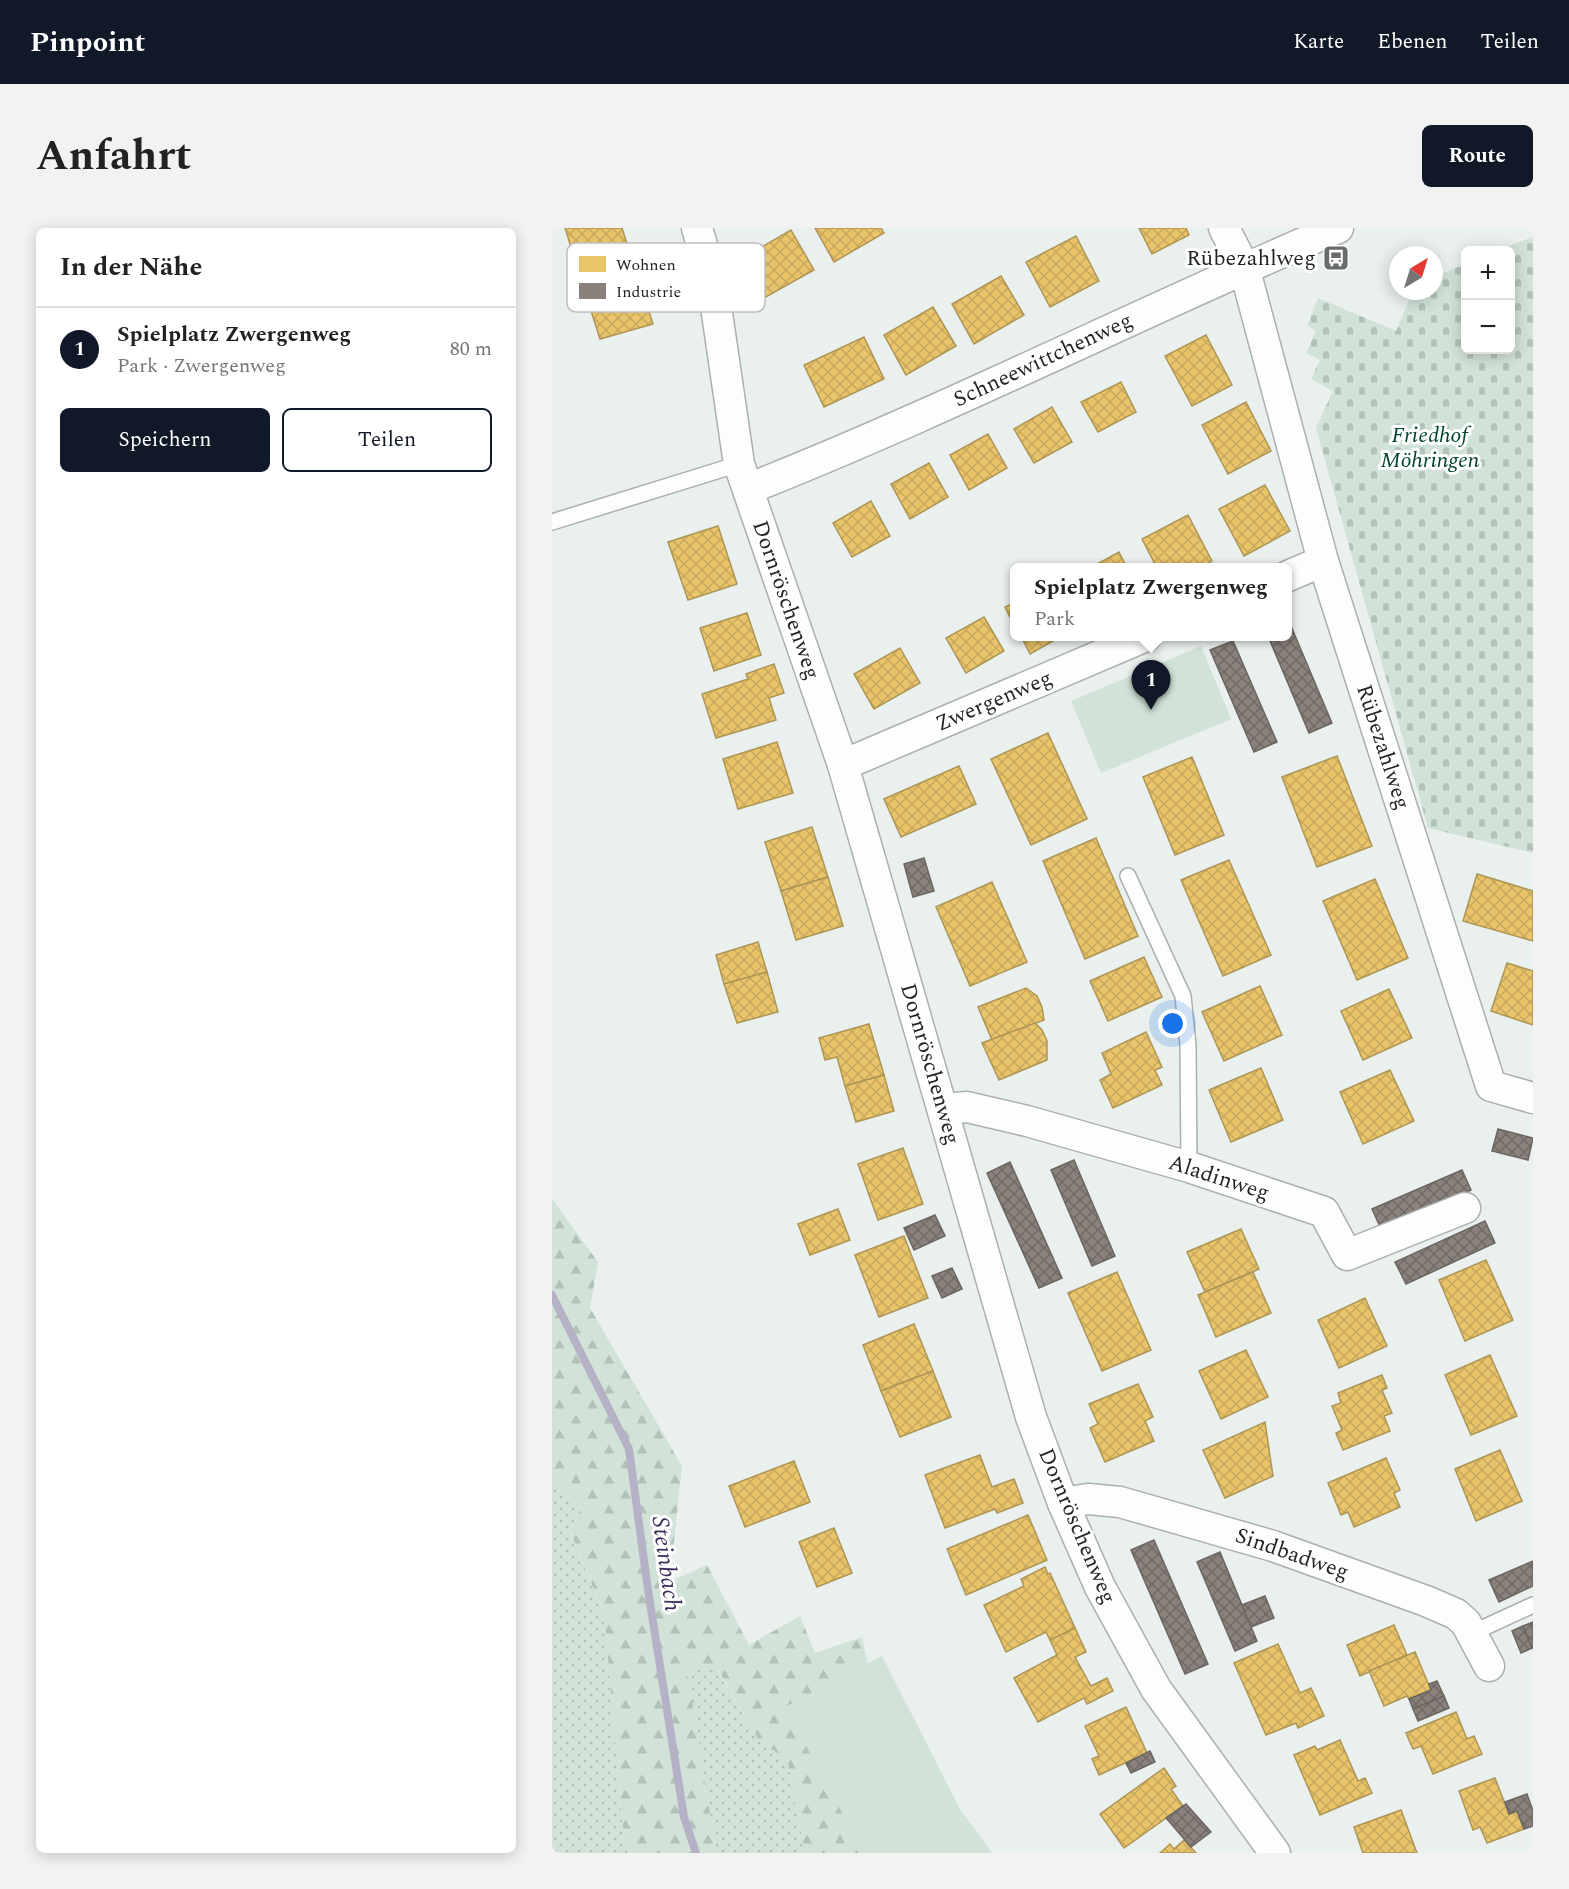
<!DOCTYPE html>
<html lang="de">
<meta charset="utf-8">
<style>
body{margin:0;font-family:Spectral,serif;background:#f2f2f2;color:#222}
.controls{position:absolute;right:18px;top:18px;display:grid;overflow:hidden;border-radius:9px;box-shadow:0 3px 15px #0003}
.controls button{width:54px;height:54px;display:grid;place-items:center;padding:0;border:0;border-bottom:2px solid #e0e0e0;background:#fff;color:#222;font:30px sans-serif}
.compass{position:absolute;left:837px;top:18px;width:54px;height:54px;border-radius:50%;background:#fff;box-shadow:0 3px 15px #0003;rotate:38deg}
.you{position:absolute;left:621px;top:796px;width:21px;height:21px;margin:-15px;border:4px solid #fff;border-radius:50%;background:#1a73e8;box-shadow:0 0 0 9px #1a73e833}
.badge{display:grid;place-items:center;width:39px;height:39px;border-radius:50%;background:#111827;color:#fff;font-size:20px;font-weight:700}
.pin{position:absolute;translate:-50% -50px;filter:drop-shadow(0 2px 3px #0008)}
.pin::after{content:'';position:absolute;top:32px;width:21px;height:18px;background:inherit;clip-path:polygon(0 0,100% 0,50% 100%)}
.popup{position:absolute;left:458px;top:335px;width:282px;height:78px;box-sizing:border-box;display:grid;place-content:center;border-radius:9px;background:#fff;filter:drop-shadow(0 2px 4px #0005);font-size:20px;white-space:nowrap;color:#767676}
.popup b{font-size:22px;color:#222}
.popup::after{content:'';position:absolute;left:50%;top:100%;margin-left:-12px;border:12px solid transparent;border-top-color:#fff}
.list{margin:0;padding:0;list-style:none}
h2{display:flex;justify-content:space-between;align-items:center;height:78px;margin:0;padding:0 24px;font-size:26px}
h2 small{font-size:20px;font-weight:400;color:#767676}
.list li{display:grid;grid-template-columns:39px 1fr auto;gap:18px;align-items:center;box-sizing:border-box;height:84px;padding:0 24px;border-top:2px solid #e0e0e0}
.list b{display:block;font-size:22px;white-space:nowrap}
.list p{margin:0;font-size:20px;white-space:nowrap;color:#767676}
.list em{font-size:20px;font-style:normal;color:#767676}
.actions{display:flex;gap:12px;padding:18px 24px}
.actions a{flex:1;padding:14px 0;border:2px solid #111827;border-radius:9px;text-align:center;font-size:21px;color:#111827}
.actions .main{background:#111827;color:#fff}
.map{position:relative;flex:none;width:981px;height:1625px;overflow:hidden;border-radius:9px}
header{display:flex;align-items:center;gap:36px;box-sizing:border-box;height:84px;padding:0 30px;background:#111827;color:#fff}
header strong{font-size:28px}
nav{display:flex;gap:33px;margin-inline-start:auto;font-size:21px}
.intro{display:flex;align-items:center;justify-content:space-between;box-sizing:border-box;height:144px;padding:0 36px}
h1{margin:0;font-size:42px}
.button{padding:15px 27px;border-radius:9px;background:#111827;color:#fff;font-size:21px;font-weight:700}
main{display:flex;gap:36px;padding:0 36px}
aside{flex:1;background:#fff;border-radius:9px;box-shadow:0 3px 15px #0003}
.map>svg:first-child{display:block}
</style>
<header>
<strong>Pinpoint</strong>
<nav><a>Karte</a><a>Ebenen</a><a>Teilen</a></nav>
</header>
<div class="intro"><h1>Anfahrt</h1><a class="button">Route</a></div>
<main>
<aside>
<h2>In der Nähe<small></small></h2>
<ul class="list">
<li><span class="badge">1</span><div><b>Spielplatz Zwergenweg</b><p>Park · Zwergenweg</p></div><em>80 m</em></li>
</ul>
<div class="actions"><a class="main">Speichern</a><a>Teilen</a></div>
</aside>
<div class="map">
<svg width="981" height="1625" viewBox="0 0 981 1625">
<defs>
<pattern id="grass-dots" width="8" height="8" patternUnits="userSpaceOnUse" patternTransform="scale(1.5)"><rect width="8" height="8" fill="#d1e2d8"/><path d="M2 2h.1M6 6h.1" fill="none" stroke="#b3c2b9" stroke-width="1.8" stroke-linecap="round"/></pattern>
<pattern id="forest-firs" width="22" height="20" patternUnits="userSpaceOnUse" patternTransform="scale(1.5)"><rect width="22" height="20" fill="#d1e2d8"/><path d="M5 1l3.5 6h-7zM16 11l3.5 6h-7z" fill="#b3c2b9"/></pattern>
<pattern id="cemetery-stones" width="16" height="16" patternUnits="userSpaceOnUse" patternTransform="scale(1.5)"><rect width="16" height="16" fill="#d1e2d8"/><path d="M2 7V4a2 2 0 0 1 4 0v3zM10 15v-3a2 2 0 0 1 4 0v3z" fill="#b3c2b9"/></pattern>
<pattern id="homes-cross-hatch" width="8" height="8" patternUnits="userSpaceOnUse" patternTransform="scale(1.5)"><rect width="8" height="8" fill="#e9c46a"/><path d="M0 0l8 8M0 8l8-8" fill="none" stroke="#c8a85c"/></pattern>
<pattern id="industry-cross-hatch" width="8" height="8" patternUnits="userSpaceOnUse" patternTransform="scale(1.5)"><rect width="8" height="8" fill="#8a817c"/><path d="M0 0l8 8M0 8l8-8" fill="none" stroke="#706965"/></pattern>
</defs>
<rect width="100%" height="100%" fill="#eaf0ed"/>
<!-- grass -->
<g fill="url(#grass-dots)">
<path d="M0 1254 28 1281 18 1304 52 1386 73 1625H0Z"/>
<path d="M135 1441 165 1442 209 1516 235 1530 253 1625H164Z"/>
</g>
<!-- forest -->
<path fill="url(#forest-firs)" d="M0 971 46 1034 38 1080 130 1238 119 1342 121 1352 155 1337 197 1417 248 1388 263 1425 310 1409 324 1474 347 1625H253L235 1530 209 1516 166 1442 135 1441 164 1625H73L52 1386 18 1303 28 1281 0 1254Z"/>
<!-- cemetery -->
<path fill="url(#cemetery-stones)" d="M981 9V625L876 600 764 200 781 163 759 151 768 132 754 125 764 103 755 97 766 70 844 103 861 63H882V49L913 36 914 122H958V22H946Z"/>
<!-- green -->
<g fill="#d1e2d8">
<path d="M649 418 679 491 549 545 519 473Z"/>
<path d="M330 1428 408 1581 440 1625H312L233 1479Z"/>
</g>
<!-- homes -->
<g fill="url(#homes-cross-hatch)" stroke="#ad9555" stroke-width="1.5">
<path d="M13 0H70L101 96 48 111Z"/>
<path d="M263 0H329L332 5 282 34Z"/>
<path d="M587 0H634L637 7 600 26Z"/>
<path d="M239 2 262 42 212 70 189 31Z"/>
<path d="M524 8 547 53 498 79 474 34Z"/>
<path d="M449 48 472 87 422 116 400 76Z"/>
<path d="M381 79 404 118 354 147 332 107Z"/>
<path d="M654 107 680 157 640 178 613 128Z"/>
<path d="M312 109 332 151 272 179 252 137Z"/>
<path d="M569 154 584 184 546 204 529 174Z"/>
<path d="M694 174 719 223 676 246 650 197Z"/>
<path d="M500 179 520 214 482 235 462 201Z"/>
<path d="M436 206 455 240 417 262 398 227Z"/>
<path d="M377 235 396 269 358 291 339 256Z"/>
<path d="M713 257 738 303 692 328 667 281Z"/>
<path d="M319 273 338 308 300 329 281 295Z"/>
<path d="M636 287 660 333 649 340H605L590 311Z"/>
<path d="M166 298 185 356 136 372 116 314Z"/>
<path d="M567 324 575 340H538Z"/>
<path d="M462 375V397L453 379Z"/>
<path d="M195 385 209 427 162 443 148 400Z"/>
<path d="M432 389 452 423 414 445 394 410Z"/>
<path d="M469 408H510L478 426Z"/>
<path d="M348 420 368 455 322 481 302 446Z"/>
<path d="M222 436 232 465 217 470 224 492 164 510 150 466 196 451 194 446Z"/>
<path d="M496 505 535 591 479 617 439 531Z"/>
<path d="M225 514 241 565 186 581 171 531Z"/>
<path d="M785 528 820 618 765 639 730 549Z"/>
<path d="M640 529 672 607 623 627 591 549Z"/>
<path d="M407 538 424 576 349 609 332 571Z"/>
<path d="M260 599 276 649 229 663 213 614Z"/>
<path d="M544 610 586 708 533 731 491 633Z"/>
<path d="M677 632 719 727 671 748 629 652Z"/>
<path d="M925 646 981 663V713L911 693Z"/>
<path d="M276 649 291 698 244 712 229 663Z"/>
<path d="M823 651 856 730 805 752 771 673Z"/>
<path d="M440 654 475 734 418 758 384 679Z"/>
<path d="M206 714 215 744 172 756 164 727Z"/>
<path d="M592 729 610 769 556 793 538 753Z"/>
<path d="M955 735 981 743V797L939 783Z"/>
<path d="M215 744 226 784 185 795 172 756Z"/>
<path d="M708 758 730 807 672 833 650 784Z"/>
<path d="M474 760 485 768 490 779 492 792 440 812 426 779Z"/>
<path d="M837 761 860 810 811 832 789 783Z"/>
<path d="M483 795 490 802 495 813V832L447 852 430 815Z"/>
<path d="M317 796 332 847 293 858 285 829 273 832 267 810Z"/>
<path d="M594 804 610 839 603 842 610 857 561 880 548 852 559 846 550 825Z"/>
<path d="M709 840 731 892 679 914 657 862Z"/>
<path d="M838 842 862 893 811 916 788 864Z"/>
<path d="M332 847 342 883 304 894 293 858Z"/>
<path d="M351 920 371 976 326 992 306 936Z"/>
<path d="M286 981 298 1012 258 1027 246 996Z"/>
<path d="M689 1001 707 1041 653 1064 635 1024Z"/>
<path d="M352 1008 376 1070 327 1089 303 1027Z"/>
<path d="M934 1032 961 1092 913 1113 887 1052Z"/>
<path d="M565 1044 599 1122 550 1143 516 1065Z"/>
<path d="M701 1044 719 1085 664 1109 646 1067Z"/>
<path d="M813 1070 835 1118 787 1140 766 1092Z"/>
<path d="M362 1096 381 1143 329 1163 311 1117Z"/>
<path d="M694 1122 716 1169 669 1191 647 1143Z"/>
<path d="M938 1127 965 1188 919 1207 893 1147Z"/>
<path d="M381 1143 399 1189 348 1209 329 1163Z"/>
<path d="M830 1147 835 1160 830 1162 840 1185 832 1188 838 1203 791 1222 784 1205 790 1202 780 1178 789 1175 786 1165Z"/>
<path d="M586 1156 601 1189 593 1193 602 1213 553 1234 538 1200 546 1196 537 1176Z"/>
<path d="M713 1194 721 1248 673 1270 651 1222Z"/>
<path d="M948 1222 970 1273 924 1293 903 1241Z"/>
<path d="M428 1227 440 1259 462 1251 471 1275 445 1285 443 1281 393 1300 373 1247Z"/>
<path d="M834 1230 848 1262 842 1265 848 1279 802 1299 796 1284 789 1287 776 1255Z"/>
<path d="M242 1233 258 1274 193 1299 177 1258Z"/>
<path d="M476 1287 495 1332 414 1367 395 1321Z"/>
<path d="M282 1300 300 1345 265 1359 247 1314Z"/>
<path d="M493 1339 496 1346 498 1345 523 1400 498 1412 494 1404 454 1424 432 1377 472 1358 469 1351Z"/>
<path d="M842 1397 855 1427 808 1448 795 1417Z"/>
<path d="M523 1400 534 1424 523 1429 539 1458 555 1450 561 1463 535 1476 532 1470 486 1494 462 1450 505 1427 498 1412Z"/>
<path d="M726 1416 748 1465 759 1460 772 1488 746 1500 744 1495 714 1507 682 1435Z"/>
<path d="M863 1424 879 1462 857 1471 855 1468 832 1478 817 1443Z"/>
<path d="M574 1479 595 1525 547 1547 540 1531 547 1528 533 1498Z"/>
<path d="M904 1484 915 1511 922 1508 930 1526 881 1546 869 1518 861 1521 854 1505Z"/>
<path d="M788 1512 806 1553 813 1550 820 1565 768 1587 742 1527 763 1518 765 1522Z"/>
<path d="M612 1540 624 1558 619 1561 631 1578 572 1620 548 1586Z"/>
<path d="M943 1550 957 1586 965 1583 972 1601 935 1615 928 1599 921 1602 907 1563Z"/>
<path d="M849 1582 865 1625H811L802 1599Z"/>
<path d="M632 1612 644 1625H608L618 1616 622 1621Z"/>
</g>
<!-- industry -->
<g fill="url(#industry-cross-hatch)" stroke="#6b6661" stroke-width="1.5">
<path d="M736 391 780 495 757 505 716 408H736Z"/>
<path d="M681 413 725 514 702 524 658 422Z"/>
<path d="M372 630 382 663 361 669 352 636Z"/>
<path d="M946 901 981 910 976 932 940 923Z"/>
<path d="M522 932 563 1028 540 1038 499 942Z"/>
<path d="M458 934 510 1050 487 1060 435 945Z"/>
<path d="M910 942 919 962 829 1001 820 981Z"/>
<path d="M383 987 393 1008 362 1022 352 1000Z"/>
<path d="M933 993 943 1015 854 1056 843 1034Z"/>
<path d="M400 1040 410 1061 390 1070 380 1048Z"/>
<path d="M602 1312 656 1436 633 1446 579 1322Z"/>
<path d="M668 1324 705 1413 683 1423 645 1334Z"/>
<path d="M981 1333V1358L947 1374 937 1352Z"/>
<path d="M713 1368 722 1390 699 1399 690 1377Z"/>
<path d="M981 1394V1420H980L971 1398Z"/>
<path d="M971 1398 980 1420 969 1425 960 1403Z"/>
<path d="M885 1453 892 1468 861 1481 857 1471 879 1462 877 1456Z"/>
<path d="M892 1468 897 1480 866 1493 861 1481Z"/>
<path d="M598 1523 603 1534 579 1545 574 1535Z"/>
<path d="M975 1566 981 1583V1598L972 1601 965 1583 957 1586 953 1574Z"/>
<path d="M634 1576 659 1604 639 1619 614 1590Z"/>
</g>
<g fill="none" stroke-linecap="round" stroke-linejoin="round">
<!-- stream -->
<path stroke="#b5b1c7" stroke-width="8" d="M0 1067 77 1221 96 1362 132 1589 144 1625"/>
<defs>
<g id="service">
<path d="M0 294 187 236"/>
<path d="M576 648 631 768 636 817 637 939"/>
<path d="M920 1405 981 1377"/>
</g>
<g id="minor">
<path d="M145 0 160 51 187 236 291 537 479 1189 511 1275 548 1359 604 1461 723 1625"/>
<path d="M672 0 692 39 771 333 939 858 981 870"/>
<path d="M196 261C396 182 588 84 786 0"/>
<path d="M736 348 771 333"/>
<path d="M291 537 594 408"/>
<path d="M391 881 415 879 475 893 637 939 772 984 795 1027 913 980"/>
<path d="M511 1275 536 1271 568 1274 721 1318 874 1373 904 1386 914 1395 937 1438"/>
</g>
</defs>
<!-- service casing -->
<use href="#service" stroke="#abb0ad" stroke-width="18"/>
<!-- minor casing -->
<use href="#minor" stroke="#abb0ad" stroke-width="33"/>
<!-- service -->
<use href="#service" stroke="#fcfdfc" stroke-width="15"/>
<!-- minor -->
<use href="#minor" stroke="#fcfdfc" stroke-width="30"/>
</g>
<!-- icons -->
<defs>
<symbol id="bus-square" viewBox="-11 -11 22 22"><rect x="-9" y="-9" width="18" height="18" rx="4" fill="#686d6a" stroke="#fff"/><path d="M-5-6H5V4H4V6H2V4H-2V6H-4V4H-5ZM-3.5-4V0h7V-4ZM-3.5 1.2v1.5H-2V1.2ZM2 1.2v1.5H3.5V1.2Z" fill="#fff"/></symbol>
</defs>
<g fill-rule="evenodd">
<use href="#bus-square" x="769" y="15" width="30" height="30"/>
</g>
<g text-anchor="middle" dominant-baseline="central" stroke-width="6" stroke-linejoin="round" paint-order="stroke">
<!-- poi labels -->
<g font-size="22" fill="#222623" stroke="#fff" text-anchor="end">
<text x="764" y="30">Rübezahlweg</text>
</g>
<!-- street labels -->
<g font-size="22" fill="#222623" stroke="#fff">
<text transform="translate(491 132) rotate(-25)">Schneewittchenweg</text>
<text transform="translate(234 372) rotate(71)">Dornröschenweg</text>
<text transform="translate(442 473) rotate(-23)">Zwergenweg</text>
<text transform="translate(831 519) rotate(72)">Rübezahlweg</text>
<text transform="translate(378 836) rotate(74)">Dornröschenweg</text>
<text transform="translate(667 950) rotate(18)">Aladinweg</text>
<text transform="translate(525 1298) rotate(67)">Dornröschenweg</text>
<text transform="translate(740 1326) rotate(19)">Sindbadweg</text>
</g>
<!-- park labels -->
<g font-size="22" font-style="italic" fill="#00452a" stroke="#fff">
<text x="878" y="207">Friedhof<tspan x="878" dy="25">Möhringen</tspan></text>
</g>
<!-- water labels -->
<g font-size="24" font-style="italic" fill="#3d2e5c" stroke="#fff">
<text transform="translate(114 1336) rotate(82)">Steinbach</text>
</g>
</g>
<!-- legend -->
<rect x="15" y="15" width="198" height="69" rx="9" fill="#fff" stroke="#bdbebd" stroke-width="1.5"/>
<rect x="27" y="28" width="27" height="16" fill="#e9c46a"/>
<rect x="27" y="55" width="27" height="16" fill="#8a817c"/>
<g font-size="16" fill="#222623">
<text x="64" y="42">Wohnen</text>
<text x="64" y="69">Industrie</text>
</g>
</svg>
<div class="controls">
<button>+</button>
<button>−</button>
</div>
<svg class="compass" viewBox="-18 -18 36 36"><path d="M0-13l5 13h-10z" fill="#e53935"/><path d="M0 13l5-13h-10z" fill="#767676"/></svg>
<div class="you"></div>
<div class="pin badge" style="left:599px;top:482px">1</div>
<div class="popup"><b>Spielplatz Zwergenweg</b>Park</div>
</div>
</main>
